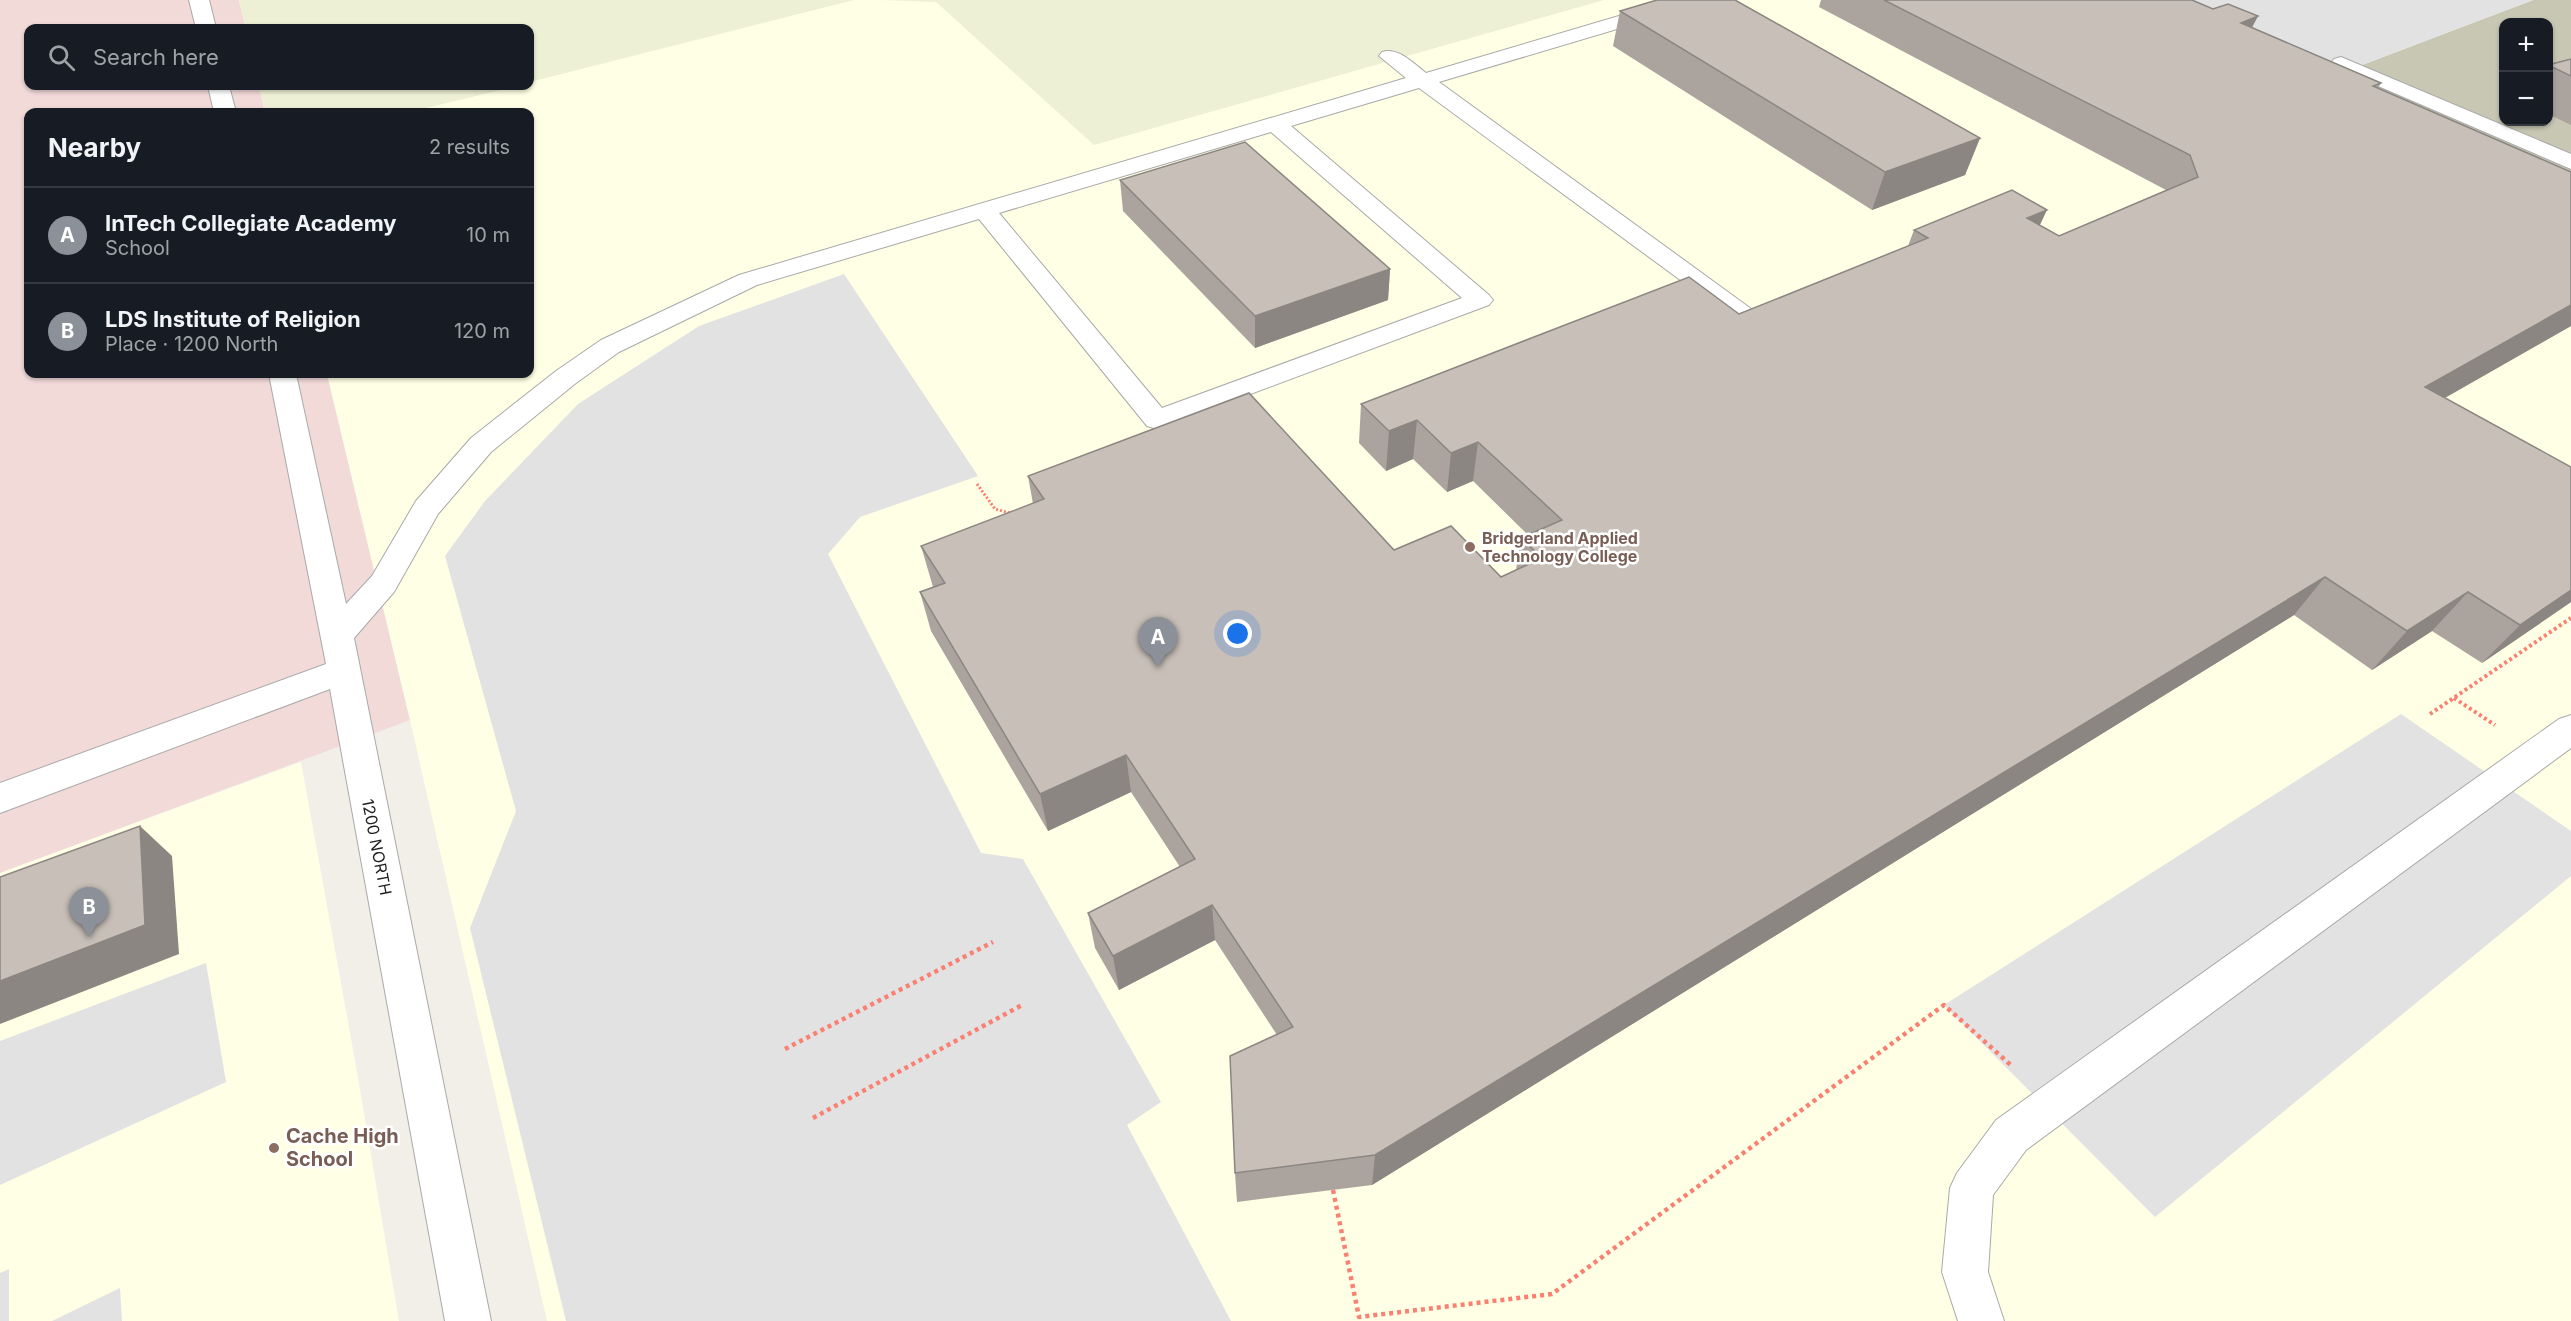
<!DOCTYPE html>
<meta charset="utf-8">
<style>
body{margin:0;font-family:Inter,sans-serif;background:#242831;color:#f1f3f6}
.controls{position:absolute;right:18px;top:18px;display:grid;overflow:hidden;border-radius:12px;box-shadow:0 2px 4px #0004}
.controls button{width:54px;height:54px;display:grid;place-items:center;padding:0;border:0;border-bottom:2px solid #363941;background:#171b24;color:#f1f3f6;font:30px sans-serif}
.you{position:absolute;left:1238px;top:634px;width:21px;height:21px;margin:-15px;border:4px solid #fff;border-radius:50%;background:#1a73e8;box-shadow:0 0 0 9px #1a73e833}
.badge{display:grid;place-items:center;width:39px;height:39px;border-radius:50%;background:#8c9099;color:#fff;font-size:20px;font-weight:700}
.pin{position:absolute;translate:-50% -50px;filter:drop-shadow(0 2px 3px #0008)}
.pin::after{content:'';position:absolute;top:32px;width:21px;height:18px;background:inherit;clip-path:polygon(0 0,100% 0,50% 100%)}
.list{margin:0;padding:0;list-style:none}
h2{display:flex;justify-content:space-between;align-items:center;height:78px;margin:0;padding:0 24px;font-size:26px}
h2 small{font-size:20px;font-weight:400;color:#9ea1a6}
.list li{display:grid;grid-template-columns:39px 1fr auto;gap:18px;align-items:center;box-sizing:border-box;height:96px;padding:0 24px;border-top:2px solid #363941}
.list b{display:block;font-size:22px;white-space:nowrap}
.list p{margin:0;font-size:20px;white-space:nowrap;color:#9ea1a6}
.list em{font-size:20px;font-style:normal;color:#9ea1a6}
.icon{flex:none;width:33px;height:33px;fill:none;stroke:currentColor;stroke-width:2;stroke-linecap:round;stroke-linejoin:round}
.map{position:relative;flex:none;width:2571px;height:1321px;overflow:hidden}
.search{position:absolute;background:#171b24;box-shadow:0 2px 4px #0004;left:24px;top:24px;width:510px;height:66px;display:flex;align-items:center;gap:15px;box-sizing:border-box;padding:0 21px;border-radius:12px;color:#9ea1a6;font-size:22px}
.panel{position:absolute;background:#171b24;box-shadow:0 2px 4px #0004;left:24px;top:108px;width:510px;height:270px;border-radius:12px}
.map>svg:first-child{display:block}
</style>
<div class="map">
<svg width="2571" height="1321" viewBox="0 0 2571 1321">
<rect width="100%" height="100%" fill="#f2efe9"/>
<!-- commercial -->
<path fill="#f2dad9" d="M0 0H239L246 28H28V86H259L265 112H28V374H327L410 720 0 873Z"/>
<!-- education -->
<g fill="#ffffe5" fill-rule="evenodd">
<path d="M239 0H2571V1321H547L410 720 327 374H530V112H265L259 86H530V28H246ZM2504 22H2548V122H2504Z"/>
<path d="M301 762 356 1066 399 1321H0V873Z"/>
</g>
<!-- construction -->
<path fill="#c7c7b4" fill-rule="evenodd" d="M2533 0H2571V174L2341 73ZM2504 22H2548V122H2504Z"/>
<!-- farmland -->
<g fill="#eef0d5">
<path d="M239 0H854L530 82V28H246Z"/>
<path d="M880 0H1604L1094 145 936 2Z"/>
<path d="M259 86H517L410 112H265Z"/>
</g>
<!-- parking -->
<g fill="#e2e2e2">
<path d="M2133 0H2533L2341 73Z"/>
<path d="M844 274 978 476 860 517 828 554 981 853 1023 859 1161 1102 1127 1125 1231 1321H566L470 928 516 811 445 556 485 501 578 404 699 326Z"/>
<path d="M2401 714 2571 831V876L2155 1217 1944 1005Z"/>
<path d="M206 963 226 1082 0 1185V1041Z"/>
<path d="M9 1269V1321H0V1273Z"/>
<path d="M120 1288 122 1321H52Z"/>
</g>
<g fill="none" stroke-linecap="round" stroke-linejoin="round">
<defs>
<g id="minor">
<path d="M189 0H209L216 28H196Z"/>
<path d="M1673 0H1704L1701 4 1439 82 1750 308 1754 313 1750 318 1741 321 1732 318 1419 88 1291 126 1489 295 1493 300 1489 305 1157 429 1147 426 979 219 757 285 619 352 576 383 491 452 438 514 394 592 354 638 491 1321H445L330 689 0 813V783L326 664 269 374H296L346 604 372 576 416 501 471 438 556 371 601 340 739 275 1406 78 1379 56 1382 52C1398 47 1413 63 1426 73ZM1271 132 1462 298 1162 408 999 213Z"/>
<path d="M2341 57 2571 154V169L2334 67 2331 63 2334 59Z"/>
<path d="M208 86H229L236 112H214Z"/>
<path d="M2571 715V748L2026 1150 1993 1195 1988 1272 2004 1321H1958L1942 1272 1950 1188 1957 1173 1996 1120 2559 719Z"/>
</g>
</defs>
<!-- minor casing -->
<use href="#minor" stroke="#a9a9a9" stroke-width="2"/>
<!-- path-far2 -->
<path stroke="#fa8072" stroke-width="3" stroke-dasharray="2 2" stroke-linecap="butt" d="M977 484 995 509 1013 514"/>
<!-- path-far1 -->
<g stroke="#fa8072" stroke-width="4" stroke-dasharray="3 3" stroke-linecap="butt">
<path d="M2454 698 2495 725"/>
<path d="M2430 714 2571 618"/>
</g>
<!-- path -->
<g stroke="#fa8072" stroke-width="4.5" stroke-dasharray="4 4" stroke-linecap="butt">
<path d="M785 1049 993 942"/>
<path d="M813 1118 1024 1004"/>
<path d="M1333 1190 1359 1317 1552 1294 1944 1005 2013 1067"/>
</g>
<!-- minor -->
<use href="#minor" fill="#fff" fill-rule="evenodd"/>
</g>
<!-- wall -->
<g fill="#aba49e">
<path d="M1821 0H2192L2213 9 2258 16 2252 27 2381 83 2378 88 2571 172V326L2445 398 2571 602 2482 663 2432 631 2372 670 2294 615 1372 1185 1237 1202 1235 1173 1277 1035 1215 940 1119 990 1095 948 1088 913 1180 867 1131 792 1048 831 931 631 920 592 933 587 921 546 1033 504 1028 476 1394 550 1501 577 1516 570 1521 538 1528 535 1473 481 1447 492 1413 459 1386 471 1359 443 1361 404 1739 314 1908 246 1914 230 2040 225 2059 236 2166 190 1819 7Z"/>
<path d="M1620 11 1980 138 1965 175 1872 210 1613 46Z"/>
<path d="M2571 59V125L2548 114V65Z"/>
<path d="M1120 180 1390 269 1388 300 1255 348 1123 211Z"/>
</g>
<!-- shaded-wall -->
<g fill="#8b8681">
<path d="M2258 16 2239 52 2241 23Z"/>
<path d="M1980 138 1965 175 1872 210 1885 172Z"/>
<path d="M2047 210 2029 248 2027 218Z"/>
<path d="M1390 269 1388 300 1255 348V316Z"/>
<path d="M2571 305V326L2395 426 2425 387Z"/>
<path d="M1417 420 1413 459 1386 471 1389 431Z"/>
<path d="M1478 442 1473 481 1447 492 1451 453Z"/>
<path d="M2325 577 2294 615 1372 1185 1375 1155Z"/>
<path d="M2571 590V602L2482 663 2520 625Z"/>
<path d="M2468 592 2432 631 2372 670 2407 631Z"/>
<path d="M1126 755 1131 792 1048 831 1040 794Z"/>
<path d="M140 826 172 856 179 954 0 1024V981Z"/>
<path d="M1212 905 1215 940 1119 990 1113 956Z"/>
</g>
<!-- building -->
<g fill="#c7bfb8" stroke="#8b8681" stroke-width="1.5">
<path d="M1657 0H1735L1980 138 1885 172 1620 11Z"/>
<path d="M1884 0H2192L2213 9 2228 4 2258 16 2241 23 2381 83 2373 86 2571 172V305L2425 387 2571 467V590L2520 625 2468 592 2407 631 2325 577 1375 1155 1235 1173 1230 1056 1293 1027 1212 905 1113 956 1088 913 1195 859 1126 755 1040 794 920 592 945 583 921 546 1044 499 1028 476 1249 393 1394 550 1451 526 1501 577 1542 558 1521 538 1562 520 1478 442 1451 453 1417 420 1389 431 1361 404 1689 277 1739 314 1928 238 1914 230 2012 190 2047 210 2027 218 2059 236 2198 177 2190 155Z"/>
<path d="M2571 59V76L2548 65Z"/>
<path d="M1245 142 1390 269 1255 316 1120 180Z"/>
<path d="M140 826 145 925 0 981V877Z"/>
</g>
<!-- markers -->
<g fill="#8d6e63" stroke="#fff" stroke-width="2">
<circle cx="1470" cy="547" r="6"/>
<circle cx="274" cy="1148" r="6"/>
</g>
<g text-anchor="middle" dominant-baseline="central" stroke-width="5" stroke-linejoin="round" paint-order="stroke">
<!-- education labels -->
<g font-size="16" font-weight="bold" fill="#785e54" stroke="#fff" text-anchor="start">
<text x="1482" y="538">Bridgerland Applied<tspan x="1482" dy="18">Technology College</tspan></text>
</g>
<!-- street labels -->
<g font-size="16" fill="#222" stroke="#fff">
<text transform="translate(377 847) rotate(79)">1200 NORTH</text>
</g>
<!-- near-education labels -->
<g font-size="20" font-weight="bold" fill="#785e54" stroke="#fff" text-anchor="start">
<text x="286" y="1136">Cache High<tspan x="286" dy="23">School</tspan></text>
</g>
</g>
</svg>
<div class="controls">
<button>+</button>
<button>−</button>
</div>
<div class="you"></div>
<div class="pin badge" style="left:1158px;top:667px">A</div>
<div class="pin badge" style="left:89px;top:937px">B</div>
<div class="search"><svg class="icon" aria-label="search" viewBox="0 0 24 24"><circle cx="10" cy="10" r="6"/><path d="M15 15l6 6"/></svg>Search here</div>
<section class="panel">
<h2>Nearby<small>2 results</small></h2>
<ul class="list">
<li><span class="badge">A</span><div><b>InTech Collegiate Academy</b><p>School</p></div><em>10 m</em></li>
<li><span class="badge">B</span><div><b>LDS Institute of Religion</b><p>Place · 1200 North</p></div><em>120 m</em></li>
</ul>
</section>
</div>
